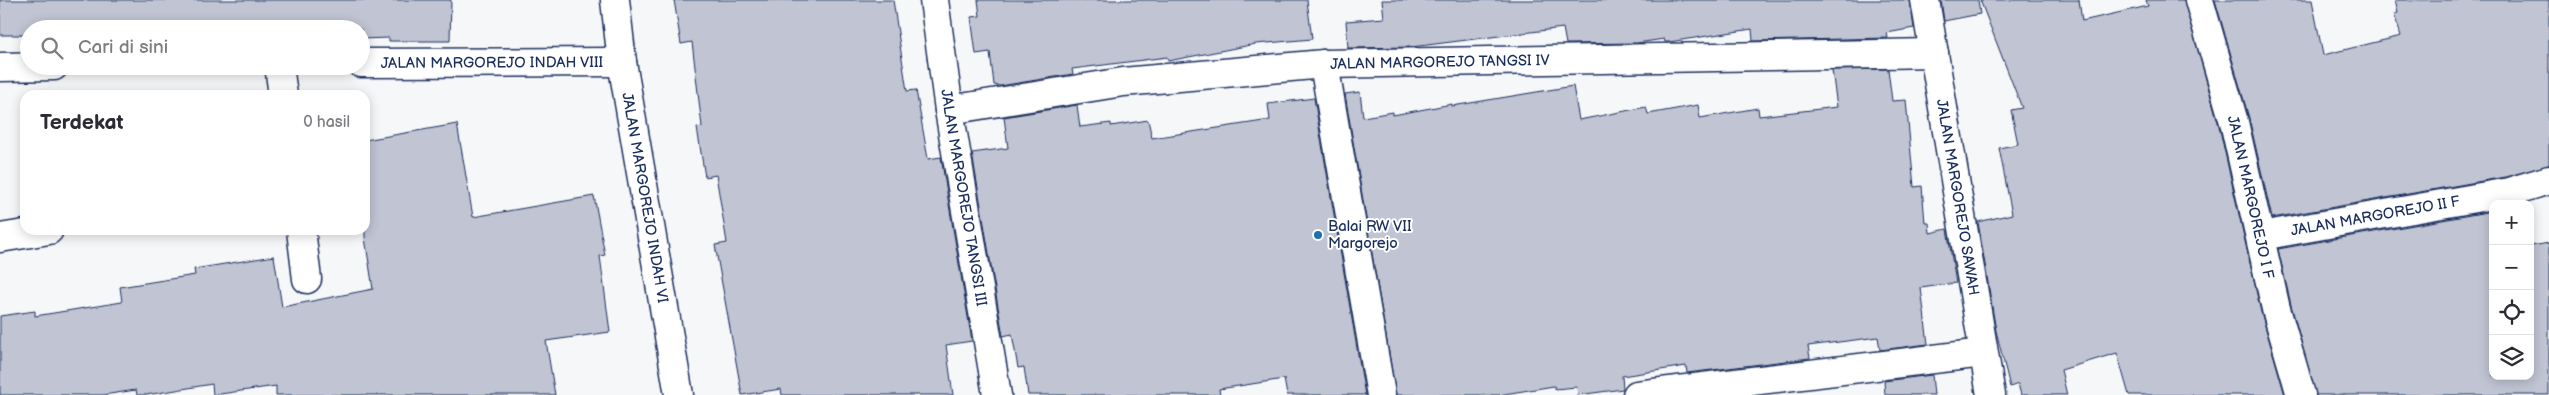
<!DOCTYPE html>
<html lang="id">
<meta charset="utf-8">
<style>
body{margin:0;font-family:"Balsamiq Sans",sans-serif;background:#f2f2f3;color:#2b2b33}
.controls{position:absolute;right:15px;bottom:15px;display:grid;overflow:hidden;border-radius:10px;box-shadow:0 2px 12px #0003}
.controls button{width:45px;height:45px;display:grid;place-items:center;padding:0;border:0;border-bottom:1px solid #e1e1e2;background:#fff;color:#2b2b33;font:25px sans-serif}
.list{margin:0;padding:0;list-style:none}
h2{display:flex;justify-content:space-between;align-items:center;height:65px;margin:0;padding:0 20px;font-size:21px}
h2 small{font-size:16px;font-weight:400;color:#7c7c81}
.icon{flex:none;width:28px;height:28px;fill:none;stroke:currentColor;stroke-width:2;stroke-linecap:round;stroke-linejoin:round}
.map{position:relative;flex:none;width:2549px;height:395px;overflow:hidden}
.search{position:absolute;background:#fff;box-shadow:0 2px 12px #0003;left:20px;top:20px;width:350px;height:55px;display:flex;align-items:center;gap:12px;box-sizing:border-box;padding:0 18px;border-radius:28px;color:#7c7c81;font-size:19px}
.panel{position:absolute;background:#fff;box-shadow:0 2px 12px #0003;left:20px;top:90px;width:350px;height:145px;border-radius:15px}
.map>svg:first-child{display:block}
</style>
<div class="map">
<svg width="2549" height="395" viewBox="0 0 2549 395">
<rect width="100%" height="100%" fill="#f6f7f9"/>
<filter id="ink" filterUnits="userSpaceOnUse"><feTurbulence type="fractalNoise" baseFrequency=".02" numOctaves="2"/><feDisplacementMap in="SourceGraphic" scale="10" xChannelSelector="R" yChannelSelector="G"/><feConvolveMatrix kernelMatrix="1 2 1 2 8 2 1 2 1" color-interpolation-filters="sRGB"/></filter>
<g filter="url(#ink)">
<!-- building -->
<g fill="#c0c4d3" stroke="#1b2f5e">
<path d="M0 0H451L450 41H389V38L361 39V29H29V35H0Z"/>
<path d="M674 0H893L907 91 916 90 928 159 941 157 972 341 946 345 953 395H782L781 389 742 395 715 245 727 243 716 175 705 177 697 128 702 127 692 42 681 44Z"/>
<path d="M978 0H1307L1312 39 1256 44 1168 61 1167 57 1072 69 1073 74 1000 86 994 85 990 52 976 54 971 17 980 16Z"/>
<path d="M1382 0H1910L1914 28 1887 33 1888 38 1753 41 1752 29 1669 42H1665L1664 39 1637 43 1566 44 1563 28 1411 47 1348 48 1346 21 1384 18Z"/>
<path d="M1941 0H1978L1980 14 1944 21Z"/>
<path d="M1980 0H2079L2082 21 2148 6 2146 0H2184L2219 126 2261 312 2285 395H2129L2117 353 2061 370 2067 395H2021L2018 384 2010 387 1996 331 1978 222 2012 214 1999 148 2018 144 2011 110 2022 108Z"/>
<path d="M2215 0H2312L2323 55 2401 36 2394 14 2398 13 2395 0H2549V165L2505 177 2272 218 2249 118Z"/>
<path d="M1888 69 1892 101 1906 100 1914 187 1922 186 1925 223H1929L1930 233 1947 229 1956 283 1921 288 1928 344 1880 350 1878 337 1808 346 1810 358 1687 373 1686 366 1622 376 1623 389 1578 395 1577 387 1555 389 1554 386 1498 395H1396L1345 94 1360 92 1363 117 1393 112V115L1452 104V106L1573 86 1579 120 1646 107 1648 114 1698 105 1700 118 1758 108 1759 116 1837 107 1832 70Z"/>
<path d="M1314 98 1365 395H1287L1284 379 1219 389 1220 395H1028L1024 367 1018 368 1012 334 1003 336 972 153 1008 148 1004 117 1077 105 1080 127 1111 123V126L1148 120 1152 138 1270 120 1268 104Z"/>
<path d="M457 124 473 217 594 196 605 255 600 256 610 332 546 341 555 395H276V386L213 395 212 384 146 395H137L136 390 103 395H0V316L35 311V316L122 302 120 287 195 275 194 269 274 256 282 307 373 289 365 238V140Z"/>
<path d="M2493 211V376H2530V246L2549 243V395H2316L2291 305 2278 249Z"/>
<path d="M1932 375 1934 395H1885L1884 381Z"/>
</g>
<g fill="none" stroke-linecap="round" stroke-linejoin="round">
<defs>
<g id="minor">
<path id="s1" d="M615 0 622 62 679 395"/>
<path id="s2" d="M934 0 949 110 997 395"/>
<path id="s3" d="M1925 0 1991 395"/>
<path id="s4" d="M2199 0 2234 122 2276 309 2301 395"/>
<path id="s5" d="M361 63 622 62"/>
<path d="M1324 64 1381 395"/>
<path d="M279 66 283 95"/>
<path d="M0 67 54 66"/>
<path id="s6" d="M949 110 1123 82 1324 64 1934 53"/>
<path d="M301 230 307 279"/>
<path id="s7" d="M2261 236 2509 192 2549 180"/>
<path d="M0 238 49 230"/>
<path d="M1637 395 1983 353"/>
</g>
</defs>
<!-- minor casing -->
<use href="#minor" stroke="#1b2f5e" stroke-width="31"/>
<!-- minor -->
<use href="#minor" stroke="#fff" stroke-width="28"/>
</g>
</g>
<!-- markers -->
<circle fill="#1f6fb2" stroke="#fff" stroke-width="2" cx="1318" cy="235" r="5"/>
<g text-anchor="middle" dominant-baseline="central" stroke-width="4" stroke-linejoin="round" paint-order="stroke">
<!-- street labels -->
<g font-size="15" fill="#1b2f5e" stroke="#fff">
<text stroke="none"><textPath href="#s6" startOffset="494">JALAN MARGOREJO TANGSI IV</textPath></text>
<text stroke="none"><textPath href="#s5" startOffset="131">JALAN MARGOREJO INDAH VIII</textPath></text>
<text stroke="none"><textPath href="#s4" startOffset="204">JALAN MARGOREJO I F</textPath></text>
<text stroke="none"><textPath href="#s1" startOffset="200">JALAN MARGOREJO INDAH VI</textPath></text>
<text stroke="none"><textPath href="#s2" startOffset="200">JALAN MARGOREJO TANGSI III</textPath></text>
<text stroke="none"><textPath href="#s3" startOffset="200">JALAN MARGOREJO SAWAH</textPath></text>
<text stroke="none"><textPath href="#s7" startOffset="116">JALAN MARGOREJO II F</textPath></text>
</g>
<!-- poi labels -->
<g font-size="15" fill="#1b2f5e" stroke="#fff" text-anchor="start">
<text x="1328" y="226">Balai RW VII<tspan x="1328" dy="17">Margorejo</tspan></text>
</g>
</g>
</svg>
<div class="controls">
<button>+</button>
<button>−</button>
<button><svg class="icon" aria-label="locate" viewBox="0 0 24 24"><circle cx="12" cy="12" r="6"/><path d="M12 2v4M12 18v4M2 12h4M18 12h4"/></svg></button>
<button><svg class="icon" aria-label="layers" viewBox="0 0 24 24"><path d="M12 4l9 5-9 5-9-5zM3 14l9 5 9-5"/></svg></button>
</div>
<div class="search"><svg class="icon" aria-label="search" viewBox="0 0 24 24"><circle cx="10" cy="10" r="6"/><path d="M15 15l6 6"/></svg>Cari di sini</div>
<section class="panel">
<h2>Terdekat<small>0 hasil</small></h2>
<ul class="list">
</ul>
</section>
</div>
